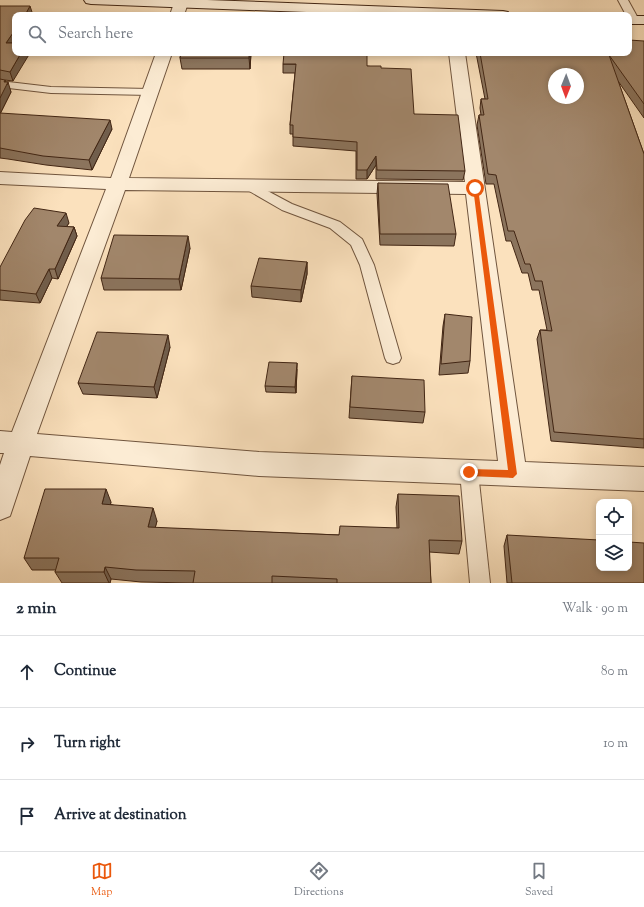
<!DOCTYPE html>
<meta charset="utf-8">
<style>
body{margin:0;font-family:"Sorts Mill Goudy",serif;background:#f6f6f7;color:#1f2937}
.controls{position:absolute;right:12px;bottom:12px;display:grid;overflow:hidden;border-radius:8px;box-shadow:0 2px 6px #0003}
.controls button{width:36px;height:36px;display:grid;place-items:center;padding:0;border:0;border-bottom:1px solid #e0e1e3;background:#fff;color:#1f2937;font:20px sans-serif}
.compass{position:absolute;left:548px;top:68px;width:36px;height:36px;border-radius:50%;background:#fff;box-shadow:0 2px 6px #0003;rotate:181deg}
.stop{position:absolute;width:12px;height:12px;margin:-9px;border:3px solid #ea580c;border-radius:50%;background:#fff}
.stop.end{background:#ea580c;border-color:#fff;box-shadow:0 1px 4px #0008}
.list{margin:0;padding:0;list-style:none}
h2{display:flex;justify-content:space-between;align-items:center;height:52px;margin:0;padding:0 16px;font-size:17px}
h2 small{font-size:13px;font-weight:400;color:#747a83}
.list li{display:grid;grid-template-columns:26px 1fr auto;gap:12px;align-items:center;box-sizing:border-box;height:72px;padding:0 16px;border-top:1px solid #e0e1e3}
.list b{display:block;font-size:15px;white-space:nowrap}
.list em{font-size:13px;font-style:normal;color:#747a83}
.icon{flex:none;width:22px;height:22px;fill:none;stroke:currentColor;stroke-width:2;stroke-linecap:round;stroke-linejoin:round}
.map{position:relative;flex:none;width:644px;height:583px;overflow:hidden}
.search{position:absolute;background:#fff;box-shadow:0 2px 6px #0003;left:12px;right:12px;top:12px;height:44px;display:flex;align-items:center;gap:10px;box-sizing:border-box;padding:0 14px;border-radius:8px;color:#747a83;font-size:15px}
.sheet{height:268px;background:#fff}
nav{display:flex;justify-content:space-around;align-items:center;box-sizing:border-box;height:56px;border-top:1px solid #e0e1e3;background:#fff;font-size:11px;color:#747a83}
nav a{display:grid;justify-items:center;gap:2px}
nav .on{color:#ea580c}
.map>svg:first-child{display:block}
</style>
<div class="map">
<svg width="644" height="583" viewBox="0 0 644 583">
<rect width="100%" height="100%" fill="#fbe1bd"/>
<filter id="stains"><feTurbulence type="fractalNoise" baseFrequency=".005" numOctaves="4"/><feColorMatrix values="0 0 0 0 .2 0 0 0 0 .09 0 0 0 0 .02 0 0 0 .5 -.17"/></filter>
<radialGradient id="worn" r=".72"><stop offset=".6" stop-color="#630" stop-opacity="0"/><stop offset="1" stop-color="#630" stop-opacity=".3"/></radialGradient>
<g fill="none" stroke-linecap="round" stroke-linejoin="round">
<defs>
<g id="service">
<path d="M618 0H628L639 20 638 22H630L629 15H626Z"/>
<path d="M0 81 51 87 150 89 156 92 150 95 51 93 0 87Z"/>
<path d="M249 181 292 204 340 222 362 239 374 265 401 358 399 362 393 364 387 362 385 358 360 265 351 245 330 228 282 210 244 188 242 185 244 182Z"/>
<path d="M469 464 476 466 478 472 490 583H470L460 472 462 466Z"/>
</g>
<g id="minor">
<path d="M175 0H189L184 15H170Z"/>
<path d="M156 53H172L129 178 465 182 449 53H465L525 462 644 467V491L259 476 30 456 10 516 0 520V465L4 453H0V431L12 432 106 189 0 184V172L111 178ZM125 190 466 194 498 461 259 452 37 434Z"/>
</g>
<g id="secondary">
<path d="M84 0H207L503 11 508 12 510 15H385L91 4 86 3Z"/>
<rect x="629" y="16" width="15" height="8"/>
</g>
</defs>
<!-- service casing -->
<use href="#service" stroke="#70553e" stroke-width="2"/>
<!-- minor casing -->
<use href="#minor" stroke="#70553e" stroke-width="2"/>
<!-- secondary casing -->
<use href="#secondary" stroke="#422614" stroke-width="2"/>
<!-- service -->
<use href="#service" fill="#fcecd4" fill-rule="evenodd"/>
<!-- minor -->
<use href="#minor" fill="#fcecd4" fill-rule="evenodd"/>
<!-- secondary -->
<use href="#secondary" fill="#fcecd4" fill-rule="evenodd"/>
</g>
<!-- wall -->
<g fill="#8b745d" stroke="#422614">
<path d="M0 6 15 15 13 81 5 80 11 92 0 114 112 129 92 170 46 165 8 159 0 158Z"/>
<path d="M644 41V118L618 81 644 154V448L551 441 537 339 540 330H547L539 290H532L528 273H522L511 241H506L494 184H486L477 125 479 115H481L480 108 481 99H485L476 53H629Z"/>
<path d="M181 53H251L250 69H182L180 58Z"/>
<path d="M283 64 367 66 381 68 414 114 465 171 463 180 376 179V165L367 179H356V151L293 146V134H290V125L295 73H283Z"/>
<path d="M378 183 456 234 454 246 380 245 377 194Z"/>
<path d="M69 223 66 227H74L77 236 58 279 52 278 40 303 0 300V267Z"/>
<path d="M190 248 181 290H104L101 278Z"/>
<path d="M307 262V274L301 302 252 297 251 286Z"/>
<path d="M445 314 470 361 468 373 439 375 443 326Z"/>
<path d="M170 347 157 398 83 394 78 383Z"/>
<path d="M297 369 296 393 266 392 265 386Z"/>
<path d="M352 376 425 412 423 423 349 418Z"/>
<path d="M398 494 462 541 459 554 429 552 431 583H193L141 582 111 579 110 583H62L55 572 56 570H32L24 558 111 502 110 504 157 521 155 528 339 535 397 528 396 507Z"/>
<path d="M507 535 644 583H507L504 546Z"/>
</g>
<!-- shaded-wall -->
<g fill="#715e4c" stroke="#422614">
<path d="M30 6 33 15H25Z"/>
<path d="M15 30V43H6Z"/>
<path d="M21 53H30L13 81 10 72Z"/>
<path d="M249 53H251L250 69 249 58Z"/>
<path d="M5 80 7 85 8 82 11 92 0 114V98L4 82Z"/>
<path d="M110 120 112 129 92 170 89 160Z"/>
<path d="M376 156V165L367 179V170Z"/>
<path d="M66 213 69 223 60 236 57 226Z"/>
<path d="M74 227 77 236 58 279 55 269Z"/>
<path d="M188 236 190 248 181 290 179 279Z"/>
<path d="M307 262V274L301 302V290Z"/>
<path d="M49 269 52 278 40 303 36 294Z"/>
<path d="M168 335 170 347 157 398 154 387Z"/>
<path d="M297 363V369L296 393 295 387Z"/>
<path d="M106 489 111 502 108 517 102 504Z"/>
<path d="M153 508 157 521 152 540 148 527Z"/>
<path d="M105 567 111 579 110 583H109L104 572Z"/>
</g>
<!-- building -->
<g fill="#a2876c" stroke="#422614" fill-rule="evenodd">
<path d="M0 6H30L25 15H15V30L6 43H15V53H21L10 72 0 70Z"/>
<path d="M629 40 644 41V104L609 55 644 154V439L554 432 540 330 552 331 542 281H535L530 264H525L514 231H508L496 175 488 174 479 115H484L481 99H488L480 53H629ZM554 74H578V98H554Z"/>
<path d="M181 53H249V58H180Z"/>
<path d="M284 53H367V66H381V68L411 69 414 114 458 115 465 171 377 170 376 156 367 170H357V142L293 137V125H290L296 64H283Z"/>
<path d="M0 79 5 80 4 82H8L0 98Z"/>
<path d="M0 113 110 120 89 160 43 156 0 148Z"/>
<path d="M378 183 448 184 456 234H380Z"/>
<path d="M34 208 66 213 57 226 74 227 55 269H49L36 294 0 290V267L25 220Z"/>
<path d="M114 235 188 236 179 279 101 278Z"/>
<path d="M259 258 307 262 301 290 251 286Z"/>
<path d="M445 314 472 317 470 361 441 364Z"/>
<path d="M97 332 168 335 154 387 78 383Z"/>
<path d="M269 362 297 363 295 387 265 386Z"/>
<path d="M352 376 424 380 425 412 350 407Z"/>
<path d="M45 489H106L102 504 153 508 148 527 339 535 340 526 399 528 398 494 459 496 462 541 429 540 431 583H337V579L272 576V583H193L195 571 136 570 105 567 104 572H55L59 558H24Z"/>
<path d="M507 535 599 540V568H629V542L644 543V583H512Z"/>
</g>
<!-- route -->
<path fill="#ea580c" d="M473 187 478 188 517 474 513 478 469 476 465 472 469 469 508 470Z"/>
<rect width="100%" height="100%" filter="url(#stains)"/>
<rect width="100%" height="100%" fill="url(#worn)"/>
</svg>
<div class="controls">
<button><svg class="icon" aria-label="locate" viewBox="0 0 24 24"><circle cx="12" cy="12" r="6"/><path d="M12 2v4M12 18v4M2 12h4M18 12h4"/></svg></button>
<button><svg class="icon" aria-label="layers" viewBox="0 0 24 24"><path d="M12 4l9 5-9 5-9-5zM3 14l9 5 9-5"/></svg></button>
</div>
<svg class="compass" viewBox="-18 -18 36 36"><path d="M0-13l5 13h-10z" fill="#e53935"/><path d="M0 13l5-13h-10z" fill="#747a83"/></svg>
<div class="stop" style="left:475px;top:188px"></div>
<div class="stop end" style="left:469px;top:472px"></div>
<div class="search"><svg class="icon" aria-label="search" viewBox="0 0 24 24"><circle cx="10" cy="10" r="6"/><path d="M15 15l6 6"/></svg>Search here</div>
</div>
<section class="sheet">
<h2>2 min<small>Walk · 90 m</small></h2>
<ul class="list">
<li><svg class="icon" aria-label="ahead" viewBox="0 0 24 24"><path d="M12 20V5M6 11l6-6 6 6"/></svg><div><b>Continue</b></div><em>80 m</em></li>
<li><svg class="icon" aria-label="right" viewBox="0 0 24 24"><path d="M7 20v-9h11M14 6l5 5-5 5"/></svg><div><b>Turn right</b></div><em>10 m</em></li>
<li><svg class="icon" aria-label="arrive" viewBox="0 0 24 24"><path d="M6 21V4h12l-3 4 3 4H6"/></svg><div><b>Arrive at destination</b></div></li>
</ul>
</section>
<nav>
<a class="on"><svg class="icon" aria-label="map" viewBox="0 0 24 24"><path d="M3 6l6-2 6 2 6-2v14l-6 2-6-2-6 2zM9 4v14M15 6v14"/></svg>Map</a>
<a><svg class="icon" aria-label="directions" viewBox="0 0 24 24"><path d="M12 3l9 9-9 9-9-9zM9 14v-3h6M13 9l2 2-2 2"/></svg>Directions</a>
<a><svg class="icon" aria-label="saved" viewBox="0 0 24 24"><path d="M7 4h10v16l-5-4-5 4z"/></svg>Saved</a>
</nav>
